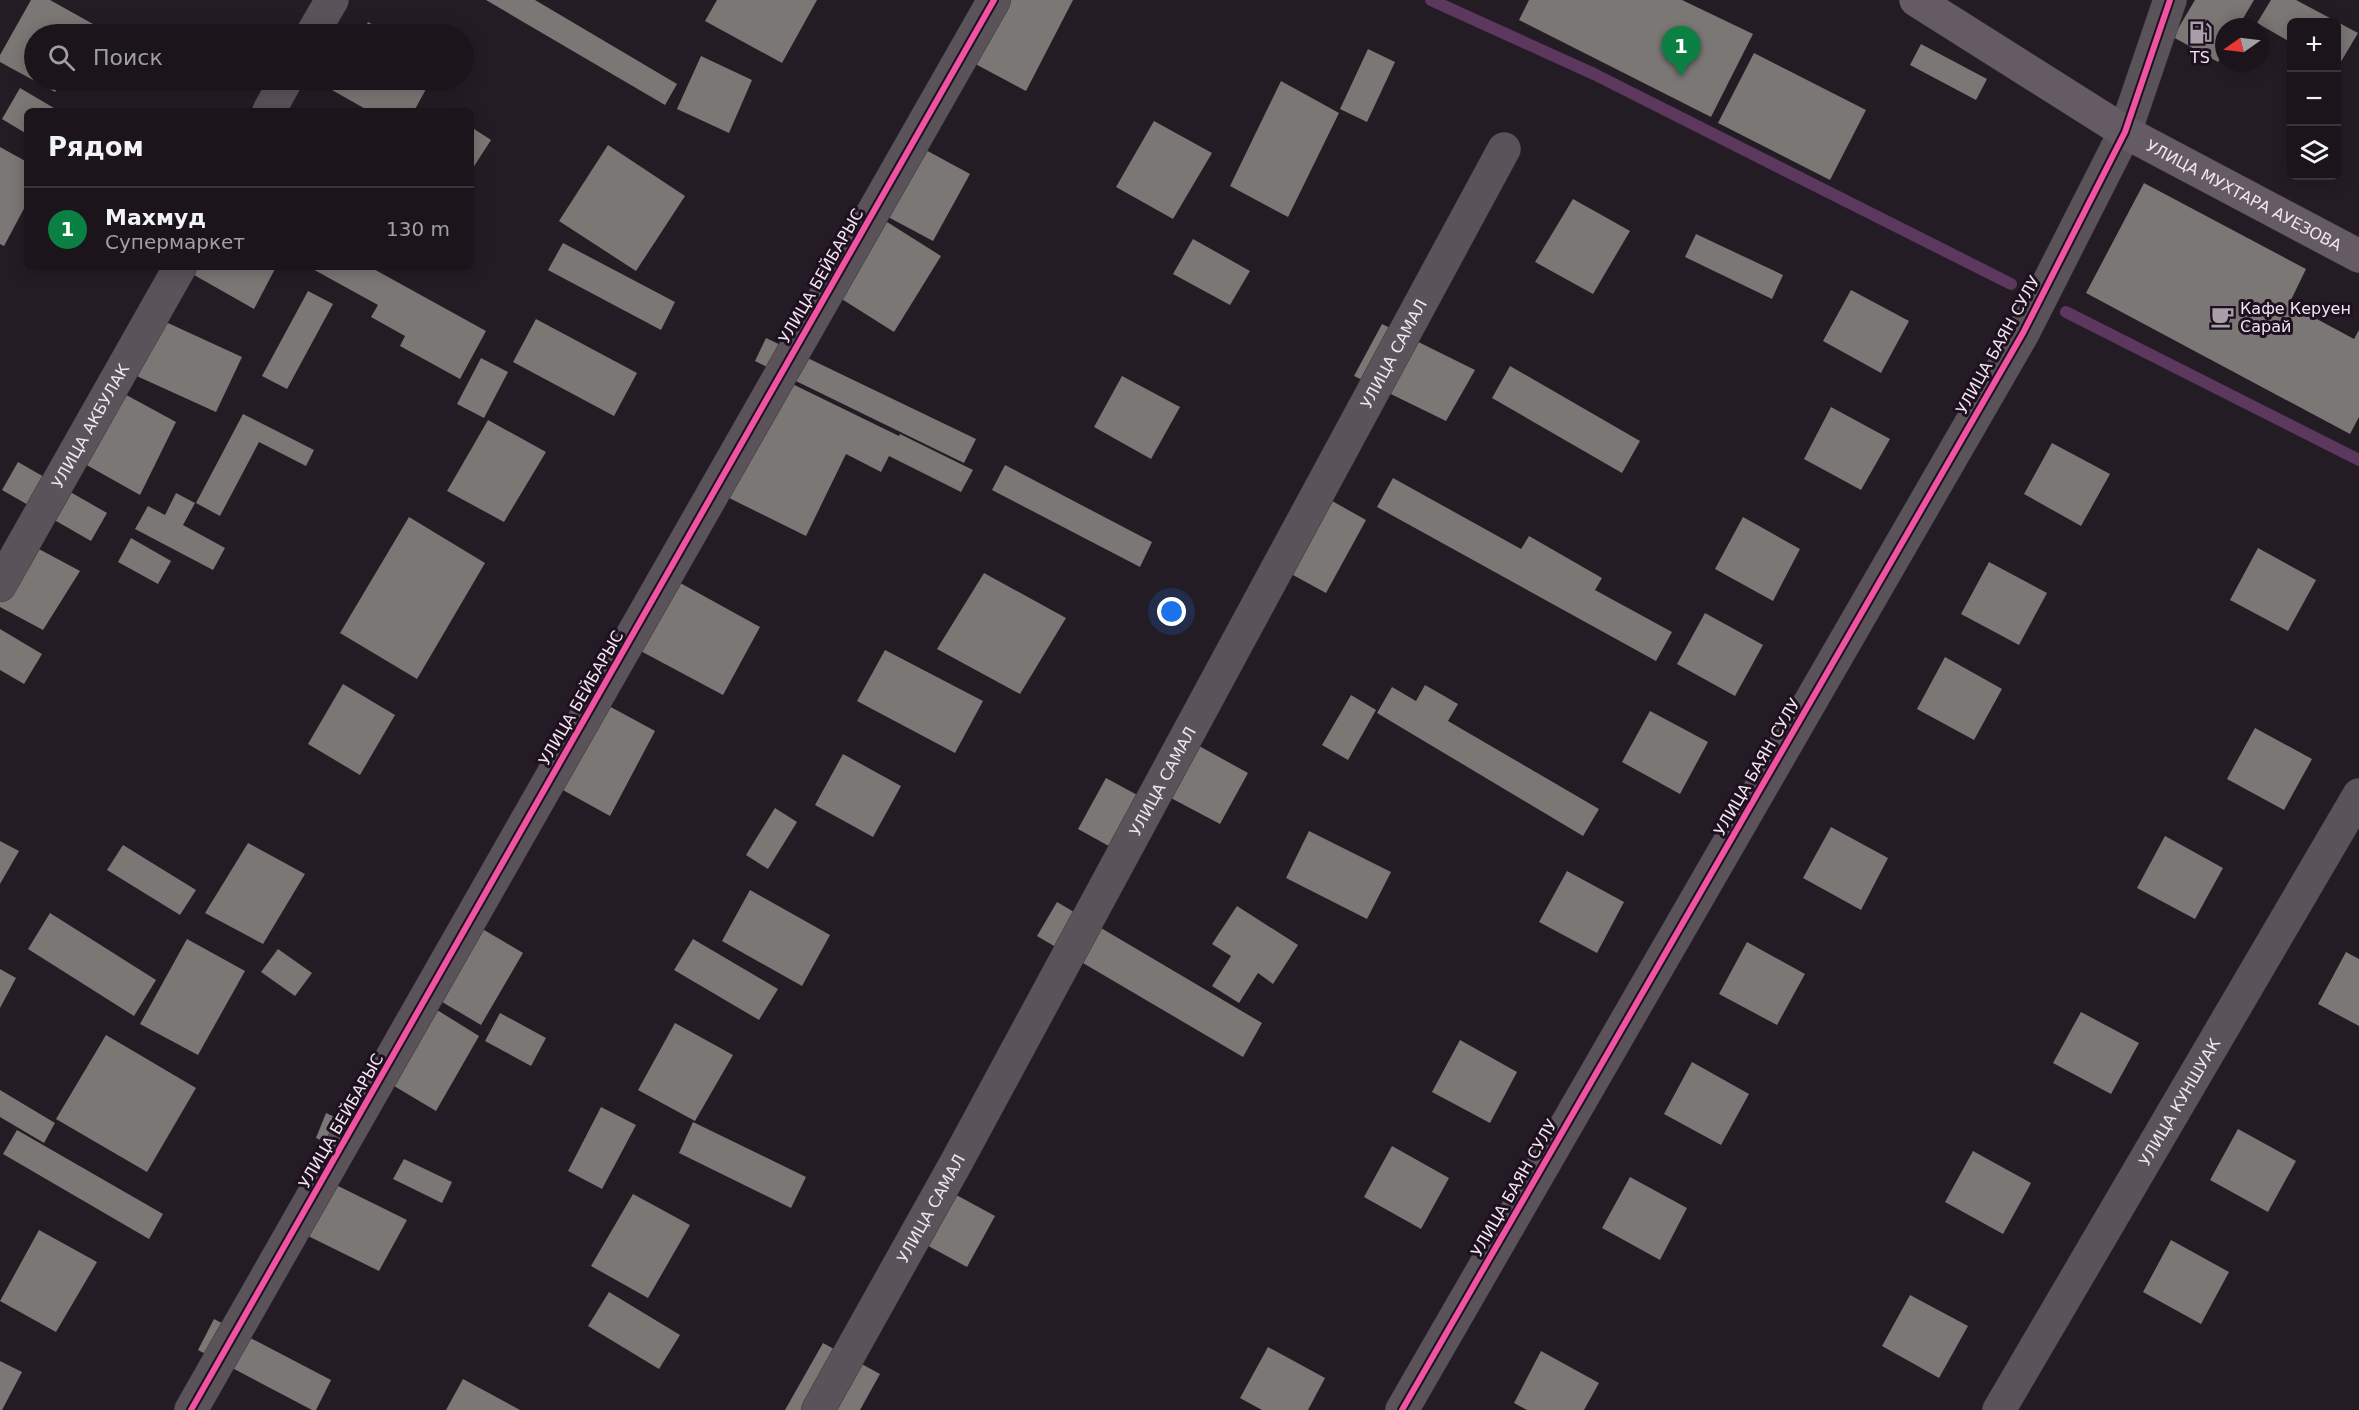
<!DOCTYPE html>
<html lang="ru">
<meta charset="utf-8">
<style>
body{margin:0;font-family:"DejaVu Sans",sans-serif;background:#241e24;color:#f1f3f6}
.controls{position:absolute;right:18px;top:18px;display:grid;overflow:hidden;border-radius:9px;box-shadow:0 3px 15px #0003}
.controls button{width:54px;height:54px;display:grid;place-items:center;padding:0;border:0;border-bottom:2px solid #39343a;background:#1b151b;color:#f1f3f6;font:30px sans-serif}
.compass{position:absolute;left:2215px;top:18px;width:54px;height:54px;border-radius:50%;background:#1b151b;box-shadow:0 3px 15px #0003;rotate:256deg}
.you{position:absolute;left:1172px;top:612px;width:21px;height:21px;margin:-15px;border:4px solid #fff;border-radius:50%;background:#1a73e8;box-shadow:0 0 0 9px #1a73e833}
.badge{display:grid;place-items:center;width:39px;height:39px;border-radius:50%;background:#0b8043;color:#fff;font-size:20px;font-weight:700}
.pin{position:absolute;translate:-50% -50px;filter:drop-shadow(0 2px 3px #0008)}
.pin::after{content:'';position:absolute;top:32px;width:21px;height:18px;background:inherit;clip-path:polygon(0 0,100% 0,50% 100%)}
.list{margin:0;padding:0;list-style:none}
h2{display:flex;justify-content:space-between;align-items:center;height:78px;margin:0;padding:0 24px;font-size:26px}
h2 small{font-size:20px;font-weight:400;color:#a09fa3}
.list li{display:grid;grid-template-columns:39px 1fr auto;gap:18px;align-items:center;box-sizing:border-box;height:84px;padding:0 24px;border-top:2px solid #39343a}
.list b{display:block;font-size:22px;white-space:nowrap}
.list p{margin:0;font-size:20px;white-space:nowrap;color:#a09fa3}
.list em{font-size:20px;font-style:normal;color:#a09fa3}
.icon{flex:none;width:33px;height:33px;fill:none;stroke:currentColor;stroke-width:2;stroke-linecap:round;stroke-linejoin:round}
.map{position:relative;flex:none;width:2359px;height:1410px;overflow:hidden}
.search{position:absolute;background:#1b151b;box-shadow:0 3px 15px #0003;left:24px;top:24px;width:450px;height:66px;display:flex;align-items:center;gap:15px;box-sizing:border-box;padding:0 21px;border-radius:33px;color:#a09fa3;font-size:22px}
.panel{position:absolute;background:#1b151b;box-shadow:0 3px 15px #0003;left:24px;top:108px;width:450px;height:162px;border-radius:9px}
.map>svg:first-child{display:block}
</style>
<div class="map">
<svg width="2359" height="1410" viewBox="0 0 2359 1410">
<rect width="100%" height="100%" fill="#241c24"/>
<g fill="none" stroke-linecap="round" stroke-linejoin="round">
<!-- stream -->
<g stroke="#5c385e" stroke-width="12">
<path d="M1431 0 1594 74 2011 284"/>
<path d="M2066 312 2359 460"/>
</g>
</g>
<!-- building -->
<g fill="#7a7775">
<path d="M31 0H50L93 24 87 34H34V80H62L55 92 0 62V55Z"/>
<path d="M486 0H535L677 84 665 105Z"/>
<path d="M717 0H817L782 63 705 21Z"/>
<path d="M996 0H1073L1026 91 966 59Z"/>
<path d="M1529 0H1682L1753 34 1711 117 1519 20Z"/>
<path d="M2195 0H2254L2238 27H2224V52L2218 62 2173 37Z"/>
<path d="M2271 0H2296L2358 33 2336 70V22H2292V43L2257 23Z"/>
<path d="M368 22 390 34H362Z"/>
<path d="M1921 44 1987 79 1976 100 1910 65Z"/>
<path d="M1368 49 1395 62 1367 122 1340 109Z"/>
<path d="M1754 53 1866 110 1830 180 1718 123Z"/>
<path d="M701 56 752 80 729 133 677 109Z"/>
<path d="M337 80H431L414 111H369L332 90Z"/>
<path d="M1281 81 1339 113 1288 217 1230 186Z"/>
<path d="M20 88 59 111H27V134L2 119Z"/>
<path d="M1154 121 1212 153 1173 219 1116 187Z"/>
<path d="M471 127 491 140 471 171Z"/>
<path d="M911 142 970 174 933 241 875 210Z"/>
<path d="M608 145 685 196 636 271 559 221Z"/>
<path d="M0 147 27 162V203L4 246 0 244Z"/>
<path d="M2144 183 2306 269 2289 304 2354 339 2359 330V417L2350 434 2086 293Z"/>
<path d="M1573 199 1630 231 1593 294 1535 262Z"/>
<path d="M876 215 941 256 894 332 829 291Z"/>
<path d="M1696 234 1783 275 1772 299 1685 257Z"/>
<path d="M1193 239 1250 271 1230 305 1173 274Z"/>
<path d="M563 243 675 302 661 330 548 270Z"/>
<path d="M180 267H276L254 309Z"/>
<path d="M309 267H370L486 331 460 379 400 346 405 336 371 317 378 305Z"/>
<path d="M1851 290 1909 321 1881 373 1823 341Z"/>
<path d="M308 291 333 304 287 389 262 376Z"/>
<path d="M144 312 242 357 216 412 119 368Z"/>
<path d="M536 319 637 373 614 416 513 362Z"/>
<path d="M1382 324 1475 370 1446 421 1354 376Z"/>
<path d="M766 338 976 439 964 463 755 361Z"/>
<path d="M481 358 508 372 484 418 457 404Z"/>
<path d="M1510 366 1640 441 1622 473 1492 398Z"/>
<path d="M1122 376 1180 407 1151 459 1094 427Z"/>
<path d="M778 377 899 436 900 434 973 470 961 492 889 456 881 472 846 454 806 536 721 494Z"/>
<path d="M119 391 176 422 140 495 83 463Z"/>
<path d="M1831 407 1890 439 1861 490 1804 459Z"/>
<path d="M243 414 314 450 306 466 259 442 220 516 196 503Z"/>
<path d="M488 420 546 452 504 522 447 491Z"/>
<path d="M2052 443 2110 474 2081 526 2024 494Z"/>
<path d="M18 462 107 513 91 541 2 490Z"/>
<path d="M1005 465 1152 542 1140 567 992 490Z"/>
<path d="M1393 478 1521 549 1529 536 1602 578 1595 590 1672 632 1656 661 1377 507Z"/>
<path d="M1309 488 1366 520 1326 593 1269 562Z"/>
<path d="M176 493 195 503 183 525 225 548 213 570 135 529 148 506 165 515Z"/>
<path d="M409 517 485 563 417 679 340 633Z"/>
<path d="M1743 517 1800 549 1773 601 1715 569Z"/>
<path d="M131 538 171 561 158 584 118 562Z"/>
<path d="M22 540 80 571 43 630 0 607V574Z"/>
<path d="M2258 548 2316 580 2288 631 2230 600Z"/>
<path d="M1989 562 2047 593 2019 645 1961 614Z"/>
<path d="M984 573 1066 618 1020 694 937 649Z"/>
<path d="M673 579 760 627 723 695 635 648Z"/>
<path d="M1705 613 1763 645 1735 696 1677 664Z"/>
<path d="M0 629 42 654 24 684 0 670Z"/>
<path d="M885 650 983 701 955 753 857 701Z"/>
<path d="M1945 657 2002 689 1974 740 1917 709Z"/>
<path d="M343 684 395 715 360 775 308 744Z"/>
<path d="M1425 685 1458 704 1448 721 1599 809 1583 836 1377 713 1392 687 1416 701Z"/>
<path d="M1351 695 1376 710 1348 760 1322 745Z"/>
<path d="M596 699 655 731 610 816 552 784Z"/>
<path d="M1650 711 1708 742 1680 794 1622 762Z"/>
<path d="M2255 728 2312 759 2284 810 2227 779Z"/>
<path d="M1181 736 1248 773 1220 824 1152 788Z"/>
<path d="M843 754 901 786 873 837 815 805Z"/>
<path d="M1106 778 1163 809 1136 861 1078 829Z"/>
<path d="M775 808 797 822 768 869 746 855Z"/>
<path d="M1831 827 1888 858 1861 910 1803 878Z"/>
<path d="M1309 831 1391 872 1367 919 1286 878Z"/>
<path d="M2165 836 2223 868 2195 919 2137 888Z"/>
<path d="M0 841 19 851 0 884Z"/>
<path d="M248 843 305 874 263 944 205 913Z"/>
<path d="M123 845 196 890 180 915 107 870Z"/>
<path d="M1567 871 1624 902 1597 953 1539 922Z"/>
<path d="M750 890 830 935 802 986 722 941Z"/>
<path d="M1057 902 1262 1023 1243 1057 1037 936Z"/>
<path d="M1237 906 1298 945 1273 984 1258 973 1239 1003 1212 986 1231 956 1212 944Z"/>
<path d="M50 913 156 980 134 1016 28 949Z"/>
<path d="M474 924 523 953 481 1025 432 996Z"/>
<path d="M187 939 245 971 198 1055 140 1024Z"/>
<path d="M693 939 778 989 759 1020 674 970Z"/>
<path d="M1747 942 1805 974 1777 1025 1719 994Z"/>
<path d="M278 949 312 973 295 996 261 972Z"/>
<path d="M2346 952 2359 959V1026L2318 1004Z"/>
<path d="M0 969 16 978 0 1008Z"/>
<path d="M429 1005 479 1036 436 1111 384 1080Z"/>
<path d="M2081 1012 2139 1043 2111 1094 2053 1063Z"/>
<path d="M500 1013 546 1038 531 1066 485 1041Z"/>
<path d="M675 1023 733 1055 695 1121 638 1090Z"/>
<path d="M106 1035 196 1088 147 1172 56 1119Z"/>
<path d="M1460 1040 1517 1072 1490 1123 1432 1092Z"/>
<path d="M1692 1062 1749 1094 1721 1145 1664 1114Z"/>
<path d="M0 1090 55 1123 44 1143 0 1117Z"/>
<path d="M601 1107 636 1125 602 1189 568 1171Z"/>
<path d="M326 1113 356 1127 345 1151 316 1138Z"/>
<path d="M693 1122 806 1177 791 1208 679 1153Z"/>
<path d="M2238 1129 2296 1161 2268 1212 2210 1180Z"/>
<path d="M17 1130 163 1214 149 1239 3 1154Z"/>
<path d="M1392 1146 1449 1178 1421 1229 1364 1197Z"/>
<path d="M1973 1151 2031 1183 2003 1234 1945 1202Z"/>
<path d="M404 1159 452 1182 442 1203 393 1179Z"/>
<path d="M1630 1177 1687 1208 1660 1260 1602 1228Z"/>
<path d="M326 1180 407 1220 379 1271 298 1231Z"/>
<path d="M938 1185 995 1216 967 1267 910 1236Z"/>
<path d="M633 1194 690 1225 648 1298 591 1266Z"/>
<path d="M39 1230 97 1262 56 1332 0 1301Z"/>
<path d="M2171 1240 2229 1272 2201 1324 2143 1292Z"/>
<path d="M609 1292 680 1335 659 1369 588 1326Z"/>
<path d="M1910 1295 1968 1326 1939 1378 1882 1346Z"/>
<path d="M214 1319 331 1380 316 1410H312L198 1350Z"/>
<path d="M823 1343 880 1374 860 1410H785Z"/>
<path d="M1268 1347 1325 1378 1308 1410H1262L1240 1398Z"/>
<path d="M1541 1351 1599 1383 1584 1410H1527L1514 1403Z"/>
<path d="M0 1361 22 1372 2 1410H0Z"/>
<path d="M463 1379 520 1410H446Z"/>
</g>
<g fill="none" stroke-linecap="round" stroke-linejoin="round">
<defs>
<g id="minor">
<path d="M312 34 332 0"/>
<path d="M269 111 286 80"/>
<path id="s1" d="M0 585 180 267"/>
<path d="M191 1410 994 0"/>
<path id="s2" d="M818 1410 956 1163 1504 149"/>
<path d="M1402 1410 2023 333 2125 132 2170 0"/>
<path id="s3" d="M1999 1410 2359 795"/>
</g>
<g id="primary">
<path id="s4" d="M1916 0 2125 132 2359 256"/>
</g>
</defs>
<!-- minor casing -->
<use href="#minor" stroke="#3e373e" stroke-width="34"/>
<!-- primary casing -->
<use href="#primary" stroke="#3e373e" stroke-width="34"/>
<!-- minor -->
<use href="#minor" stroke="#5a535a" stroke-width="33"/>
<!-- primary -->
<use href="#primary" stroke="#645b65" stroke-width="33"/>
<defs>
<g id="cycleway">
<path d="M191 1410 994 0"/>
<path d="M1402 1410 2023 333 2125 132 2170 0"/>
</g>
</defs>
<!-- cycleway casing -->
<use href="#cycleway" stroke="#1e101f" stroke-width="10"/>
<!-- cycleway -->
<use href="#cycleway" stroke="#f153a3" stroke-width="6"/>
</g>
<!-- icons -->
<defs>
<symbol id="fuel-bare" viewBox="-9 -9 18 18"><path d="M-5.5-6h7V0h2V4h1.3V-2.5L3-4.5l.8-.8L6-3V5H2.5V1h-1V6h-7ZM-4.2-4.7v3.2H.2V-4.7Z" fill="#a99fa9" stroke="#1e101f" stroke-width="2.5" paint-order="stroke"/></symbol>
<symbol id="cafe-bare" viewBox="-9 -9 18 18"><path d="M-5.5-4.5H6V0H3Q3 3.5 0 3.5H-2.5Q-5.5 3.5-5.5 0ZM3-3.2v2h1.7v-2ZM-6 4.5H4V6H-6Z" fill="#a99fa9" stroke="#1e101f" stroke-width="2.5" paint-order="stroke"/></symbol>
</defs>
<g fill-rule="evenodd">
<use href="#fuel-bare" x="2184" y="16" width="33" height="33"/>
<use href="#cafe-bare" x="2206" y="300" width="33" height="33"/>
</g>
<g text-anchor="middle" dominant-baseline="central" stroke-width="6" stroke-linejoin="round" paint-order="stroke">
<!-- poi labels -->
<g font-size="16" fill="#f0e6f0" stroke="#1e101f">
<text x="2200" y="57">TS</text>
<text x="2240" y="308" text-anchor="start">Кафе Керуен<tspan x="2240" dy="18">Сарай</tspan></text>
</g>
<!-- street labels -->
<g font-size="16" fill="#f0e6f0" stroke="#1e101f">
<text stroke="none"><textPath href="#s4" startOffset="382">УЛИЦА МУХТАРА АУЕЗОВА</textPath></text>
<text transform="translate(821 276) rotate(-60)">УЛИЦА БЕЙБАРЫС</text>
<text transform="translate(1998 345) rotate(-61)">УЛИЦА БАЯН СУЛУ</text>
<text stroke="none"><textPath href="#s2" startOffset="1203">УЛИЦА САМАЛ</textPath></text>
<text stroke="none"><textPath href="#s1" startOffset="183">УЛИЦА АКБУЛАК</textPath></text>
<text transform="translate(581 698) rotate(-60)">УЛИЦА БЕЙБАРЫС</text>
<text transform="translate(1757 767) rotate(-60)">УЛИЦА БАЯН СУЛУ</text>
<text stroke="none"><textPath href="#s2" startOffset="717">УЛИЦА САМАЛ</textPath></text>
<text stroke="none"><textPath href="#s3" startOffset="357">УЛИЦА КУНШУАК</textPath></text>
<text transform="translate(341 1121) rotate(-60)">УЛИЦА БЕЙБАРЫС</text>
<text transform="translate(1514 1188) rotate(-60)">УЛИЦА БАЯН СУЛУ</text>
<text stroke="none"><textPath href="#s2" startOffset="231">УЛИЦА САМАЛ</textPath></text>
</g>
</g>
</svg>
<div class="controls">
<button>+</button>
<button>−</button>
<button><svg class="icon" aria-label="layers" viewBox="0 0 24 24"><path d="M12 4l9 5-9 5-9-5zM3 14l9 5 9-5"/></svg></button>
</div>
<svg class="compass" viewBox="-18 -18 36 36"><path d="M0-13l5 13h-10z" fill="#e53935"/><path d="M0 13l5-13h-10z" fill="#a09fa3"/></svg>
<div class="you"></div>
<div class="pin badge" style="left:1681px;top:76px">1</div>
<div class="search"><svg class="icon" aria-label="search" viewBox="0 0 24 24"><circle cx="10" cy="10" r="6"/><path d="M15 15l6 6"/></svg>Поиск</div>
<section class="panel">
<h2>Рядом<small></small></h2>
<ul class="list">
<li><span class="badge">1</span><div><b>Махмуд</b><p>Супермаркет</p></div><em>130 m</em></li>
</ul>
</section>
</div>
